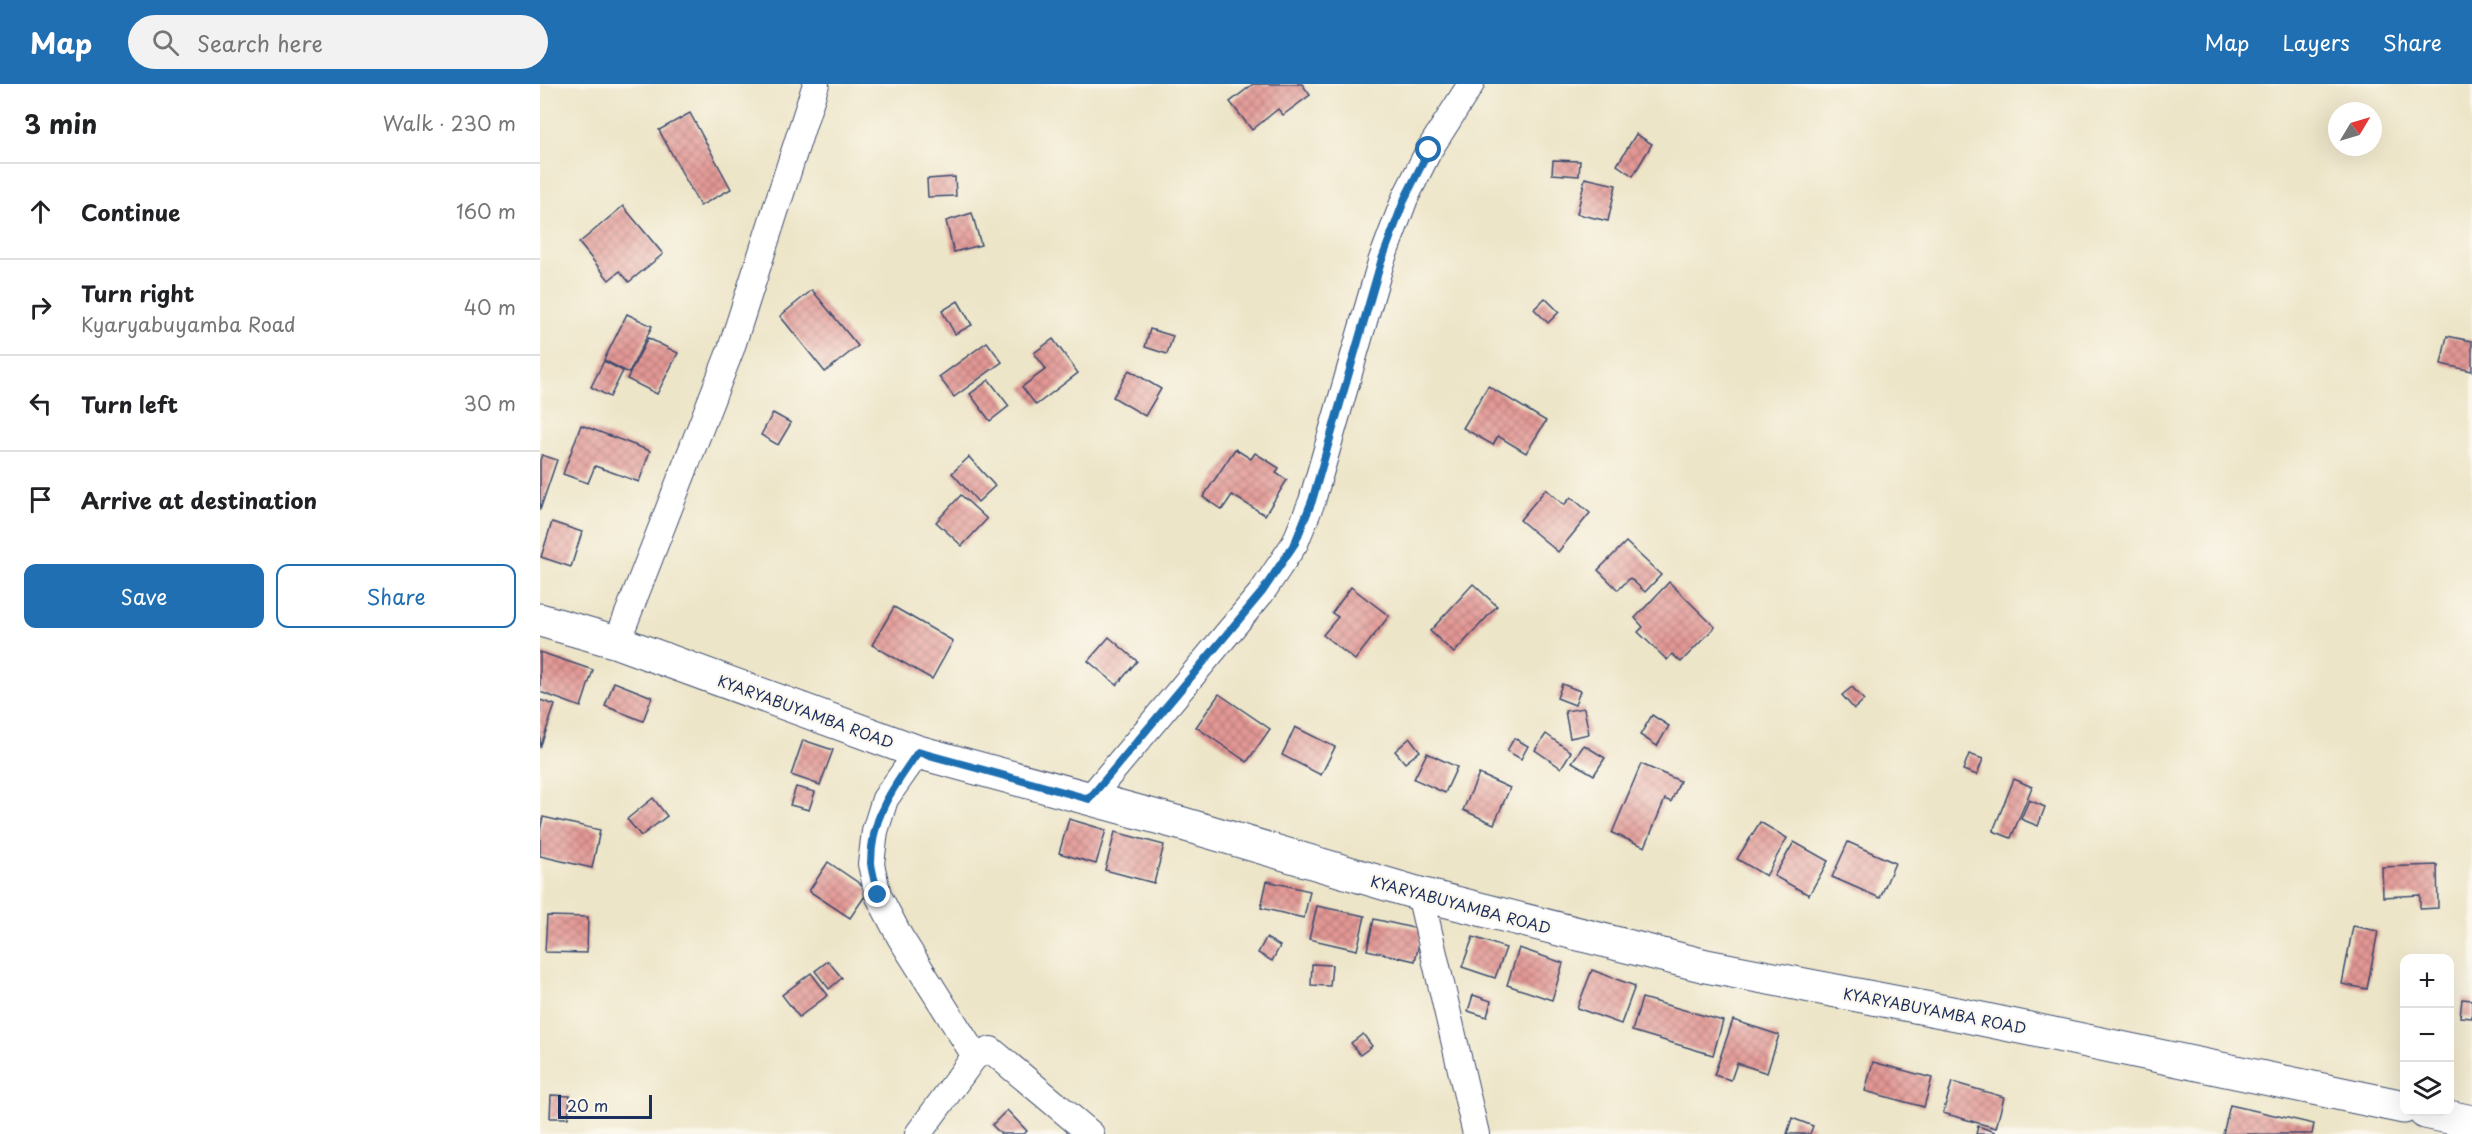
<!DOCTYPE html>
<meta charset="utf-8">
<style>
body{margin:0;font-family:"Playpen Sans",sans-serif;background:#f2f2f2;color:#202124}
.controls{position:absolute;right:18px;bottom:18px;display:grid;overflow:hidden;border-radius:12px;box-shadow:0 6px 24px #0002}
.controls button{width:54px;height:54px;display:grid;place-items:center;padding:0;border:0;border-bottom:2px solid #e0e0e0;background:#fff;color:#202124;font:30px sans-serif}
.compass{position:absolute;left:1788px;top:18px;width:54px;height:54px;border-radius:50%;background:#fff;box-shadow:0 6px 24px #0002;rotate:52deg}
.scale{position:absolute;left:18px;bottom:15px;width:94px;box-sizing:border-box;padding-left:6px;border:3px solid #1b2f5e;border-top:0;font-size:16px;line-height:21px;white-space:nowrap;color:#1b2f5e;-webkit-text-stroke:4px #fbf7ec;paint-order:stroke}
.stop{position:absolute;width:18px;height:18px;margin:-14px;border:4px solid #1f6fb2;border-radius:50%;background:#fff}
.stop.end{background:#1f6fb2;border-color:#fff;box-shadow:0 2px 6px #0008}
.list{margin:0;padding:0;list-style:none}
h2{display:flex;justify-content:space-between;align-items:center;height:78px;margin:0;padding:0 24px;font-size:26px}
h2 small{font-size:20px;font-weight:400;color:#757577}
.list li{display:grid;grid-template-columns:39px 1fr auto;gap:18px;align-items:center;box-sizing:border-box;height:96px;padding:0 24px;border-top:2px solid #e0e0e0}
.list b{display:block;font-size:22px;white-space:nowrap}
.list p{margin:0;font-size:20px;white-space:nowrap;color:#757577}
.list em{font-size:20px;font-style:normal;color:#757577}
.actions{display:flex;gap:12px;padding:18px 24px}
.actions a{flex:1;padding:14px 0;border:2px solid #1f6fb2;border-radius:12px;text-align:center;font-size:21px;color:#1f6fb2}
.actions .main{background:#1f6fb2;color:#fff}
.icon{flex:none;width:33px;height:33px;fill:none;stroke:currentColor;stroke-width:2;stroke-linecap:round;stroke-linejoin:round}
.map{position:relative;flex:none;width:1932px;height:1050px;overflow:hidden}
header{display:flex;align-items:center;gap:36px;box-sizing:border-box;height:84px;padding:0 30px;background:#1f6fb2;color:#fff}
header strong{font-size:28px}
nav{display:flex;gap:33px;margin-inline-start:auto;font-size:21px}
.search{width:420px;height:54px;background:#f2f2f2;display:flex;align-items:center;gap:15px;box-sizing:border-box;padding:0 21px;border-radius:33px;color:#757577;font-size:22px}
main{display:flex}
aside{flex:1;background:#fff}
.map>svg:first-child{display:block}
</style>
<header>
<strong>Map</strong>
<div class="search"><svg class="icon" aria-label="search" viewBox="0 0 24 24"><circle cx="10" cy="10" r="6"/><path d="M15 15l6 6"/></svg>Search here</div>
<nav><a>Map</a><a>Layers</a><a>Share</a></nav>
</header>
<main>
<aside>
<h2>3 min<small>Walk · 230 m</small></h2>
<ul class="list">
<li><svg class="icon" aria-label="ahead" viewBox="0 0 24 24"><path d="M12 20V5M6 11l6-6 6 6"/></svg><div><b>Continue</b></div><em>160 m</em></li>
<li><svg class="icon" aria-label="right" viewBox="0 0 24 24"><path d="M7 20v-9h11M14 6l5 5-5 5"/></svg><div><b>Turn right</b><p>Kyaryabuyamba Road</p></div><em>40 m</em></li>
<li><svg class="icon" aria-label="left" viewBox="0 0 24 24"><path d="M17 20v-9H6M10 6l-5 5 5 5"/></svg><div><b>Turn left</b></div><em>30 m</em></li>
<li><svg class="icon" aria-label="arrive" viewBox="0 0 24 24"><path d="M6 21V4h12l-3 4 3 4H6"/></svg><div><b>Arrive at destination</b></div></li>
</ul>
<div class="actions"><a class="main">Save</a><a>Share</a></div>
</aside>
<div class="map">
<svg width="1932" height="1050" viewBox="0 0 1932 1050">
<defs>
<pattern id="building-cross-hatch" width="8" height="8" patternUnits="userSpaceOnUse" patternTransform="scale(1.5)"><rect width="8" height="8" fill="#e39894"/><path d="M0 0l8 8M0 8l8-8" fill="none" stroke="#b77c7c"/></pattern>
</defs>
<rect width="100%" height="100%" fill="#fbf7ec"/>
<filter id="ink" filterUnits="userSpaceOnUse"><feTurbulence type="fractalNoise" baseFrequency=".0167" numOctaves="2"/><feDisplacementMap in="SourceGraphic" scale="12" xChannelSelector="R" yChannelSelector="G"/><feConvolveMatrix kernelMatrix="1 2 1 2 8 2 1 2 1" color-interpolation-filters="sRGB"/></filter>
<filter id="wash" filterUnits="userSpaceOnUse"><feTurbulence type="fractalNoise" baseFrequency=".008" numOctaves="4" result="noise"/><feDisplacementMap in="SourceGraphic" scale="24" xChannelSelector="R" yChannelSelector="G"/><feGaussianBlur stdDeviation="1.35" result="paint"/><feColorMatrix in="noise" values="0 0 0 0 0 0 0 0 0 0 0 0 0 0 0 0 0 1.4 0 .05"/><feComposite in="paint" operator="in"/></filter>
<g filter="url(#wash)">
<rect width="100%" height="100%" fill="#ede5c8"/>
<g id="blocks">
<!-- building -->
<g fill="url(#building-cross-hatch)">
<path d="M713 0H762L770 11 743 31 738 25 712 46 690 18Z"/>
<path d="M150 29 191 105 160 122 119 46Z"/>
<path d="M1096 50 1112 60 1093 92 1077 81Z"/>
<path d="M1013 76 1040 77 1039 92 1012 90Z"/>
<path d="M415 93 416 112 388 113 387 95Z"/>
<path d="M1045 94 1076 101 1068 137 1037 130Z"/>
<path d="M83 122 123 170 89 198 80 187 69 196 39 159Z"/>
<path d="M432 129 441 161 414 168 406 137Z"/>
<path d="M272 206 318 262 285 288 240 232Z"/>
<path d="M1005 214 1019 228 1008 239 994 225Z"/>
<path d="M418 217 432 241 415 250 402 227Z"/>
<path d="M87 230 112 242 89 289 64 276Z"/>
<path d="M610 245 633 252 627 270 605 263Z"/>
<path d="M1907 252 1932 257V287L1901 280Z"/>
<path d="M108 254 138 269 117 310 87 295Z"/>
<path d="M513 255 538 289 496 321 482 303 506 285 494 269Z"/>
<path d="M447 258 462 278 414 313 399 293Z"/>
<path d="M64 277 83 287 70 313 51 303Z"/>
<path d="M589 286 621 305 605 332 573 313Z"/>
<path d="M449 296 469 322 450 337 430 310Z"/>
<path d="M948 302 1006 337 986 369 958 352 953 361 923 344Z"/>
<path d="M233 329 251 339 238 361 221 351Z"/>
<path d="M41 341 110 367 99 398 55 382 48 399 23 390Z"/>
<path d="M695 365 711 375 715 369 739 384 736 389 747 396 725 431 692 411 682 426 663 413Z"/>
<path d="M2 371 17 376 0 426V376Z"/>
<path d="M429 373 455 402 438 418 412 389Z"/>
<path d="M1006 405 1024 421 1031 413 1050 429 1018 468 980 436Z"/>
<path d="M421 411 447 435 422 462 396 438Z"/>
<path d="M12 438 42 448 31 483 1 473Z"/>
<path d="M1086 458 1121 491 1105 508 1090 494 1078 506 1058 486Z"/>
<path d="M1129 498 1175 543 1141 578 1132 570 1127 576 1098 548 1103 543 1095 534Z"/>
<path d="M933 500 957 522 914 569 890 547Z"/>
<path d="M811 503 849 532 815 576 783 551 798 533 792 529Z"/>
<path d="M354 523 413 557 392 595 332 561Z"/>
<path d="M569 553 597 577 577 601 548 577Z"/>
<path d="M0 568 53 586 41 623 0 608Z"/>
<path d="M74 598 112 613 103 637 65 622Z"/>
<path d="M1022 600 1040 607 1035 621 1017 614Z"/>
<path d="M1312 603 1324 616 1314 625 1302 611Z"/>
<path d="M679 610 730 645 707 678 656 643Z"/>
<path d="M0 616 15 621 0 664Z"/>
<path d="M1044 624 1049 650 1030 654 1025 627Z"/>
<path d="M1112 631 1129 642 1117 662 1100 651Z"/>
<path d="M755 643 795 663 781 691 742 671Z"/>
<path d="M1006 650 1031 668 1021 684 995 666Z"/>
<path d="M870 654 880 667 865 679 855 667Z"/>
<path d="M974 654 988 662 981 675 967 667Z"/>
<path d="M263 656 293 666 280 701 251 691Z"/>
<path d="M1044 661 1065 674 1054 691 1032 678Z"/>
<path d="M887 669 917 683 905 709 874 695Z"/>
<path d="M1429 670 1443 675 1437 691 1423 686Z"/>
<path d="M1101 680 1140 697 1131 718 1125 715 1105 763 1072 749Z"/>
<path d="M939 690 970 704 954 740 923 726Z"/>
<path d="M1474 695 1492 703 1471 754 1453 747Z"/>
<path d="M256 703 275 708 269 726 250 721Z"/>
<path d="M113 714 127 732 101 752 87 735Z"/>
<path d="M1489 716 1505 723 1498 742 1481 735Z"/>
<path d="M3 733 60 746 52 784 0 772V747Z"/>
<path d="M529 735 566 746 556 780 519 769Z"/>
<path d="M1220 738 1247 754 1226 792 1197 775Z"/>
<path d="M575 748 624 761 614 799 565 786Z"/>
<path d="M1254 758 1288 777 1269 811 1234 792Z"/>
<path d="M1308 758 1355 779 1340 814 1292 793Z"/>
<path d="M288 778 329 806 310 834 269 807Z"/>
<path d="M1897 781 1898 824 1880 825V811L1843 813 1842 783Z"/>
<path d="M727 797 770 807 764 834 721 824Z"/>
<path d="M777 822 825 832 817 866 769 855Z"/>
<path d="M7 832 48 833 47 869 5 868Z"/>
<path d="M834 835 882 846 875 877 827 866Z"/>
<path d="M1813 842 1838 847 1827 905 1802 900Z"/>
<path d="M933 853 966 864 955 894 922 883Z"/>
<path d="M726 854 740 862 732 877 718 869Z"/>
<path d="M979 864 1023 879 1012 916 967 901Z"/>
<path d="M288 877 302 894 289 905 275 887Z"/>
<path d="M772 880 792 881 790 902 771 901Z"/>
<path d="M1052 886 1095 902 1081 940 1037 924Z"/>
<path d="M271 889 288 911 259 933 242 911Z"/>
<path d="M933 911 951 917 947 933 928 927Z"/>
<path d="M1102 914 1183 937 1173 971 1092 947Z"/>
<path d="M1922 915 1932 916V934L1920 933Z"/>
<path d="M1193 936 1239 951 1227 989 1197 979 1191 996 1174 991Z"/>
<path d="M823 950 832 962 820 971 811 959Z"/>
<path d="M1333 978 1392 994 1384 1023 1325 1007Z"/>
<path d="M1412 998 1464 1013 1456 1044 1403 1029Z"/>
<path d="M11 1011 30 1012 28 1034H10Z"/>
<path d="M1690 1021 1774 1040 1772 1050H1683Z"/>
<path d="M467 1026 487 1047 484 1050H461L452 1041Z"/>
<path d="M1252 1034 1273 1042 1270 1050H1247Z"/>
<path d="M1438 1042 1455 1048 1454 1050H1436Z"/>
</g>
</g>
</g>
<g filter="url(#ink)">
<use href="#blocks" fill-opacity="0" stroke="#3a4a6e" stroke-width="1.5"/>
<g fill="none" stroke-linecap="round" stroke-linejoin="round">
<defs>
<g id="street">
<path d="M77 558 191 265 276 0"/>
<path d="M378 668 345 715 335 747 331 780 338 811 360 853 435 972 451 966 551 1050"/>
<path d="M549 715 722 508 755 459 772 417 841 178 865 114 889 66 931 0"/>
<path d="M880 810 936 1050"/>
<path d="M378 1050 435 972"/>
</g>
<g id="secondary">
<path d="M0 536 77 558 378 668 643 740 880 810 1166 882 1427 932 1864 1023"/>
<path d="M1885 1028 1932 1038"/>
</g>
</defs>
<!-- street casing -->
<use href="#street" stroke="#3a4a6e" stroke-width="28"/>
<!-- secondary casing -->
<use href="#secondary" stroke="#3a4a6e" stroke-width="35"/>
<!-- street -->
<use href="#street" stroke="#fff" stroke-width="26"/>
<!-- secondary -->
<use href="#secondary" stroke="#fff" stroke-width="33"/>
</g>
</g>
<g fill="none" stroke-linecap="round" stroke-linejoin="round" filter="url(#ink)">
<!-- route -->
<path stroke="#1f6fb2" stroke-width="8" d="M338 811C336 801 332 789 331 779 331 732 353 704 378 668L549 715 722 508 755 459 772 417 841 178 865 114 889 66"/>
</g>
<g text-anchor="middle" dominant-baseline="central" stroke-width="4.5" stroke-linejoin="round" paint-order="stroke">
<!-- street labels -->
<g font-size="15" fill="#1b2f5e" stroke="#fbf7ec">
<text transform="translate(266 627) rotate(20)">KYARYABUYAMBA ROAD</text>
<text transform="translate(921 820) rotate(15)">KYARYABUYAMBA ROAD</text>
<text transform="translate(1395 926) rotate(11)">KYARYABUYAMBA ROAD</text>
</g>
</g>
</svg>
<div class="controls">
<button>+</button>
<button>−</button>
<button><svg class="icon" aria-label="layers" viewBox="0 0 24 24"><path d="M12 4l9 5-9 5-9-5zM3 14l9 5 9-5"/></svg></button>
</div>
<svg class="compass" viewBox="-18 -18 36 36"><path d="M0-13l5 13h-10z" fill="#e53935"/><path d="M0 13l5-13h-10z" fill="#757577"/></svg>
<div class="scale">20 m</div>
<div class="stop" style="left:889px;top:66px"></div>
<div class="stop end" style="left:338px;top:811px"></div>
</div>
</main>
